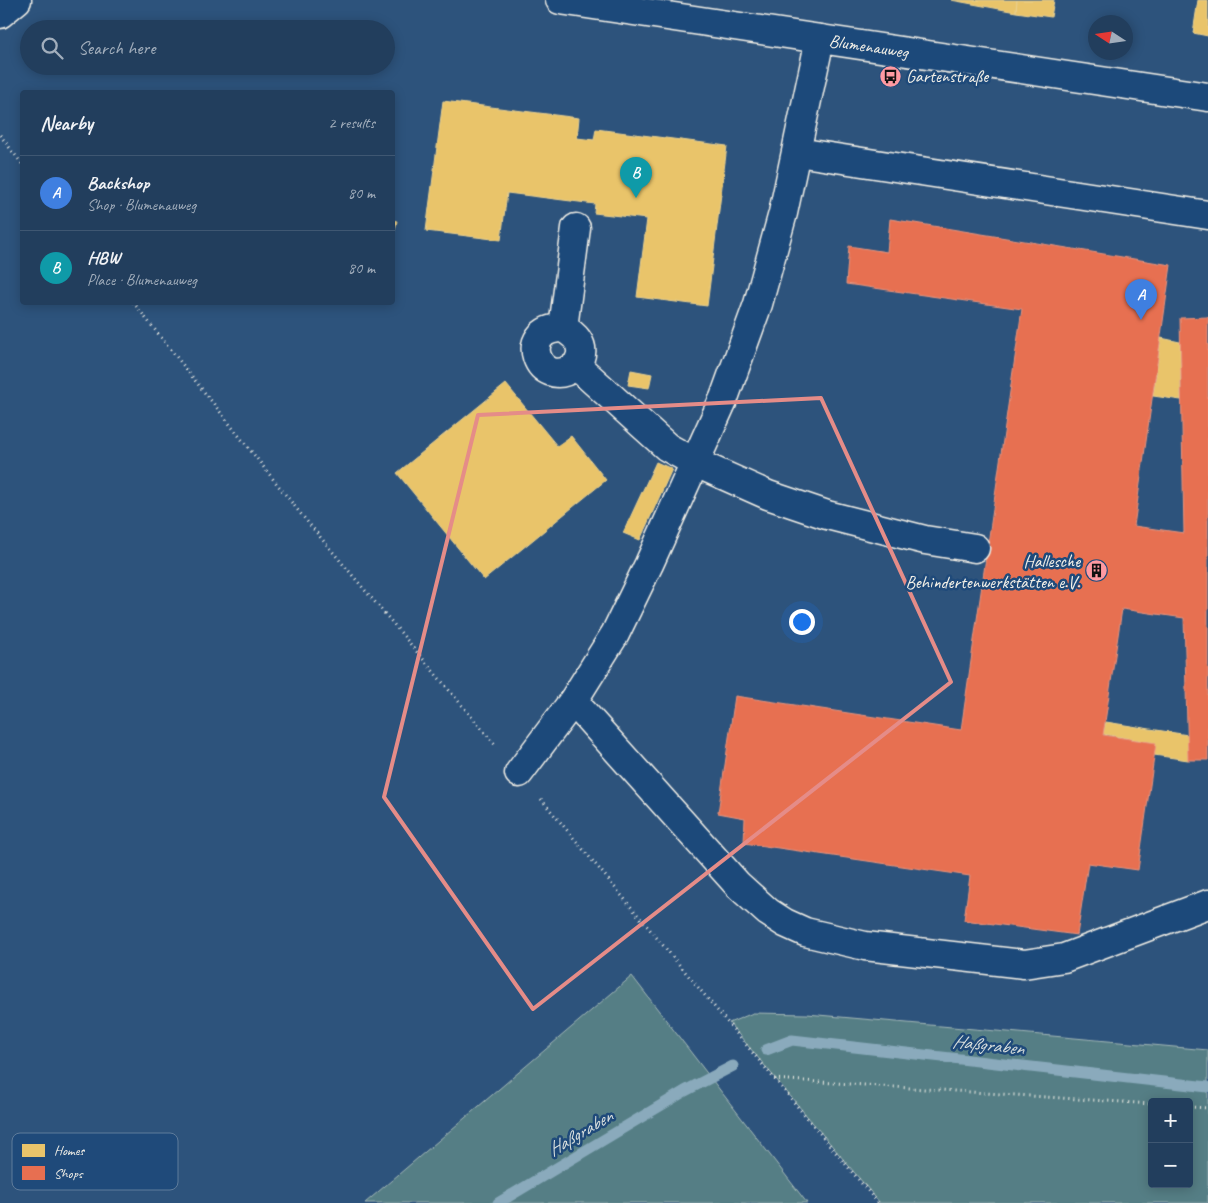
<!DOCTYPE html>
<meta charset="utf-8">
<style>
body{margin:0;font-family:Caveat,sans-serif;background:#2a4563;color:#f1f3f6}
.controls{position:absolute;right:15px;bottom:15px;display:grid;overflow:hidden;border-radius:5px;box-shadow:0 2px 12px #0003}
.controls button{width:45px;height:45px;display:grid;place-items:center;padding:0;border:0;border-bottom:1px solid #3f5772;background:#223e5d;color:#f1f3f6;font:25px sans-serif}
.compass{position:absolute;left:1088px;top:15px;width:45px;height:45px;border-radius:50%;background:#223e5d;box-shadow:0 2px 12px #0003;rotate:282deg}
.you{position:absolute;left:801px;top:621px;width:18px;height:18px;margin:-12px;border:4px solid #fff;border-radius:50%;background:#1a73e8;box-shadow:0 0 0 8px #1a73e833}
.badge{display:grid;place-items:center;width:32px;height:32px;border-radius:50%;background:#ea580c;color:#fff;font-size:16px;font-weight:700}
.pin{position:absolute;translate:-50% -41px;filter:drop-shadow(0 1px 2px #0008)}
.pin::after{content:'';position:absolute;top:26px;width:18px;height:15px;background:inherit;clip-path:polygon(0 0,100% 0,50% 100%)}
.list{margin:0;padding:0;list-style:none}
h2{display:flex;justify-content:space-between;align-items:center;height:65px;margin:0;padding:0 20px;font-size:21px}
h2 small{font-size:16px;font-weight:400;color:#a2aebc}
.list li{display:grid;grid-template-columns:32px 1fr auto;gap:15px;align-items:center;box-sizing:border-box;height:75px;padding:0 20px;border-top:1px solid #3f5772}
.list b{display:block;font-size:19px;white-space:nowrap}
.list p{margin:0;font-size:16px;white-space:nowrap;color:#a2aebc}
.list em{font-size:16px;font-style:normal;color:#a2aebc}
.icon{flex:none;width:28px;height:28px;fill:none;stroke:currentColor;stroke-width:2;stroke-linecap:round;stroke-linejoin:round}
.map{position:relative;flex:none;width:1208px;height:1203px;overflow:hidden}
.search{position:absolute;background:#223e5d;box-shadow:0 2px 12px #0003;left:20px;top:20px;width:375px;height:55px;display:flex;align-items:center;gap:12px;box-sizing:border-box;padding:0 18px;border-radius:28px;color:#a2aebc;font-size:19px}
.panel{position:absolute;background:#223e5d;box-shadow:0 2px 12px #0003;left:20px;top:90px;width:375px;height:215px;border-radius:5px}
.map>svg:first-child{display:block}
</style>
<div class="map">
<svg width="1208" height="1203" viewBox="0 0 1208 1203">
<rect width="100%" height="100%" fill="#2d537c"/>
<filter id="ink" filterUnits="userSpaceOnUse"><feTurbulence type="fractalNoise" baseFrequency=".02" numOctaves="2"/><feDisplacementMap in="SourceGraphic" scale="10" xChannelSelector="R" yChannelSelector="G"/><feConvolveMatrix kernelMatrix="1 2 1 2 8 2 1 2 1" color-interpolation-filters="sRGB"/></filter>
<g filter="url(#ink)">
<!-- green -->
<g fill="#557e85" stroke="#a4b8b6" fill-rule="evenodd">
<path d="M632 976 807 1203H365Z"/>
<path d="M753 1013 807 1014 1208 1050V1203H880L729 1023ZM1152 1102H1189V1184H1152Z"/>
</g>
<!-- homes -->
<g fill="#e9c46a" stroke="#ecd290">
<path d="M951 0H1017L1016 12Z"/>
<path d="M1017 0H1054L1051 17 1016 12Z"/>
<path d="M1198 0H1208V36L1193 33Z"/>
<path d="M443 101 579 118 577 138 594 140 596 129 727 146 707 306 637 297 647 219 594 213 595 204 507 193 501 240 426 231Z"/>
<path d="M392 220 397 221 392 243Z"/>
<path d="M1161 338 1180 342 1181 400 1153 396Z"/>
<path d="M631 370 652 374 649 388 628 385Z"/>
<path d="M506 384 557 446 571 436 606 480 484 580 397 473Z"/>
<path d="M656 462 672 469 640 540 623 533Z"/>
<path d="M1106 722 1188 735V760L1154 755 1156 743 1103 734Z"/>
</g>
<!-- shops -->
<path fill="#e76f51" stroke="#eb967e" d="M890 219 1171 265 1134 526 1184 533 1180 318 1208 317V760H1188L1184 618 1122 609 1103 735 1156 743 1138 870 1088 863 1077 935 964 920 970 876 744 843 745 818 718 813 735 696 961 730 1022 309 846 284 849 246 887 252Z"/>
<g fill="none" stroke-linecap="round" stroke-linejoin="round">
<!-- stream -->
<g stroke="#8aaabc" stroke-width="11">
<path d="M766 1050 792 1040 1208 1087"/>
<path d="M498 1203 685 1091 733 1066"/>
</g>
<defs>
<g id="minor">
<path id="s1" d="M560 0 1208 97"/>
<path d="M0 14 17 0"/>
<path d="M797 152 1208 215"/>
<path d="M563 328C574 334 585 344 580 358 578 362 578 365 574 367 538 392 515 328 563 328L576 228"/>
<path d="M577 366 667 447 696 463 768 495 827 515 925 540 975 548"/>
<path d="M573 701 738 885 768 912 785 923 805 932 865 946 1024 964 1064 958 1208 904"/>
<path d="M519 773 573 701 615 634 649 564 724 398 758 304 783 213 820 39"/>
</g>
</defs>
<!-- minor casing -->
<use href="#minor" stroke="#f4f1e8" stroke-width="31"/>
<!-- path -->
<g stroke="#f4f1e8" stroke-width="3" stroke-dasharray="1 4" stroke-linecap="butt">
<path d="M0 135 22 164"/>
<path d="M133 302 300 513 497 747"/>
<path d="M541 799 878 1203"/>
<path d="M774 1079 1152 1104"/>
<path d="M1189 1107 1208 1108"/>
</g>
<!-- minor -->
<use href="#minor" stroke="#1f4a7a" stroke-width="28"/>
</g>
</g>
<!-- marked area -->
<path fill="none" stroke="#e58c88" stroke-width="4" stroke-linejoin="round" d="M821 398 951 682 533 1009 384 797 478 415Z"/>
<!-- icons -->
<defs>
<symbol id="bus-disc" viewBox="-11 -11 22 22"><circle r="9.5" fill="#ff9aa2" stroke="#1f4a7a"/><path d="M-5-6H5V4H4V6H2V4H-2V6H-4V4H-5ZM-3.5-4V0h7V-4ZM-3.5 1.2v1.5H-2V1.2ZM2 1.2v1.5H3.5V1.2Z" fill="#111"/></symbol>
<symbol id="building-disc" viewBox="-11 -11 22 22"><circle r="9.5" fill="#ff9aa2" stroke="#1f4a7a"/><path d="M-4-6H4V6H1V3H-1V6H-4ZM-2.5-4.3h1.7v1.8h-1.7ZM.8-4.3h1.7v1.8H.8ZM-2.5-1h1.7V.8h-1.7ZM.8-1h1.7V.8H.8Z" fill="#111"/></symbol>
</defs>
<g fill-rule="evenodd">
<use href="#bus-disc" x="878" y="64" width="25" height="25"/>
<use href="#building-disc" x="1084" y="558" width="25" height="25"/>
</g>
<g text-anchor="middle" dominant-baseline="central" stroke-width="5" stroke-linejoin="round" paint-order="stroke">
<!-- street labels -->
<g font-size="18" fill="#f4f1e8" stroke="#1f4a7a">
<text stroke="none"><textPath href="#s1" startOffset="312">Blumenauweg</textPath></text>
</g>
<!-- poi labels -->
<g font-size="18" fill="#f4f1e8" stroke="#1f4a7a" text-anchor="start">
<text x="906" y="76">Gartenstraße</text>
<text x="1080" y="561" text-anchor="end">Hallesche<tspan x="1080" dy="21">Behindertenwerkstätten e.V.</tspan></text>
</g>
<!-- water labels -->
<g font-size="19" font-style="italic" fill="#d9dfdd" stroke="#1f4a7a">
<text transform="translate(988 1045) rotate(6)">Haßgraben</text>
<text transform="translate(580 1133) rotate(-31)">Haßgraben</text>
</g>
</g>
<!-- legend -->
<rect x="12" y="1133" width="166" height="57" rx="8" fill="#1f4a7a" stroke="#5f7c9b" stroke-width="1"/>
<rect x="22" y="1144" width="23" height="13" fill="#e9c46a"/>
<rect x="22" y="1166" width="23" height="14" fill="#e76f51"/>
<g font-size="14" fill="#f4f1e8">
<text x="54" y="1155">Homes</text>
<text x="54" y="1178">Shops</text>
</g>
</svg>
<div class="controls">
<button>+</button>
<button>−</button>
</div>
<svg class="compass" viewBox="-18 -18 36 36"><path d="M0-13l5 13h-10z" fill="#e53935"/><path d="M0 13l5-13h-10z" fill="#a2aebc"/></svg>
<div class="you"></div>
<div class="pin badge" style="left:1141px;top:320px;background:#3f7fe0">A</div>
<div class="pin badge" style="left:636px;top:198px;background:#0f9aa8">B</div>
<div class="search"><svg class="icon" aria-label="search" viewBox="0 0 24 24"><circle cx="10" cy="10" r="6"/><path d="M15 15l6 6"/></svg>Search here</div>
<section class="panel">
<h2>Nearby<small>2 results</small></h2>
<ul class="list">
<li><span class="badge" style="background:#3f7fe0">A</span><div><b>Backshop</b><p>Shop · Blumenauweg</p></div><em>80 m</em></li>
<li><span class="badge" style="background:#0f9aa8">B</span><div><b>HBW</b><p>Place · Blumenauweg</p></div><em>80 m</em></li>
</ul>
</section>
</div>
